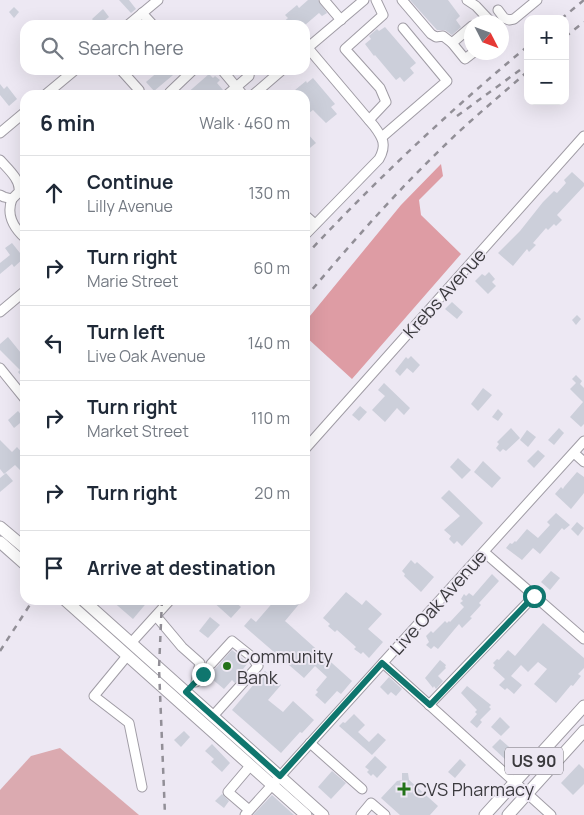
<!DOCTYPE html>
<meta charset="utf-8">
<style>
body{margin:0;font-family:Manrope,sans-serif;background:#f2f2f3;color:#1f2937}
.controls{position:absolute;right:15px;top:15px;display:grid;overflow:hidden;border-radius:10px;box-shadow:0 5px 20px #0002}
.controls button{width:45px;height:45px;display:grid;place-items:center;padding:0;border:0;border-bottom:1px solid #e0e1e3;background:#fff;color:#1f2937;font:25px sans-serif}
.compass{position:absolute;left:464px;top:15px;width:45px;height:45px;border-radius:50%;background:#fff;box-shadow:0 5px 20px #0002;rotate:132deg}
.stop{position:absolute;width:15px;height:15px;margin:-11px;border:4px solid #0f766e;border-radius:50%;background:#fff}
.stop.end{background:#0f766e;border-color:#fff;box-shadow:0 1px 5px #0008}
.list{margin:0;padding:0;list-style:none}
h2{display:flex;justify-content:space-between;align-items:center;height:65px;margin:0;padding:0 20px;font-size:21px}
h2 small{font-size:16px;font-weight:400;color:#747a83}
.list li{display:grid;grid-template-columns:32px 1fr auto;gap:15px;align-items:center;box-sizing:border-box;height:75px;padding:0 20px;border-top:1px solid #e0e1e3}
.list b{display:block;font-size:19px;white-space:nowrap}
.list p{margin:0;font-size:16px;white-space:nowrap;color:#747a83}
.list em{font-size:16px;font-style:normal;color:#747a83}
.icon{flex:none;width:28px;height:28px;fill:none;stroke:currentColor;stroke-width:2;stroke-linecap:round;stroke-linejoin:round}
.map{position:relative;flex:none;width:584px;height:815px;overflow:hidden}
.search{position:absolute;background:#fff;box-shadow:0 5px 20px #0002;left:20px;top:20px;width:290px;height:55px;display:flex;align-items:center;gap:12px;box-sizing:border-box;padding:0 18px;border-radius:15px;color:#747a83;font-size:19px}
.panel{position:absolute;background:#fff;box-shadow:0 5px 20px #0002;left:20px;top:90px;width:290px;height:515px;border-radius:15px}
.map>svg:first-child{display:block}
</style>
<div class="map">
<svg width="584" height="815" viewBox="0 0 584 815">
<rect width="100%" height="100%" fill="#ede8f3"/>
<!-- green -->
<path fill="#dbaab0" d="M60 748 139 815H0V790L31 756Z"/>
<!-- forest -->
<path fill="#de9ca4" d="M441 164 443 176 419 200 421 215 461 254 352 379 305 336V322L401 205Z"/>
<!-- building -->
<g fill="#cccfda">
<path d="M119 0H129L136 9 131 13Z"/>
<path d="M308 0H318L327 13 322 16 319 13 305 25 302 22 299 25H280L288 18 285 15 297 5 299 8Z"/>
<path d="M410 0H448L460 16 456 20 461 27 452 35 445 30H437Z"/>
<path d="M14 7 19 12 14 18 9 12Z"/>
<path d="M103 9 109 17 104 21 106 25H97L92 19Z"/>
<path d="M385 27 416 63 410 68 414 73 404 82 400 77 396 80 375 55 374 56 365 44 371 39 369 36 377 29 379 31Z"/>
<path d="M160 70H179L154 91 146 82Z"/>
<path d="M209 74 213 78 215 76 220 80 217 83 223 90 221 95H185Z"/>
<path d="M313 78 335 104 331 107 337 114 326 123 313 110 305 116V95H289L306 81 307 83Z"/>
<path d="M0 84 4 89 7 86 17 99 9 106 0 95Z"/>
<path d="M305 131 316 143 305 152Z"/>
<path d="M572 172 584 183V186L557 215 562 220 556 226 554 224 548 230 546 228 533 243 536 245 529 252 527 249 513 266 498 253 520 231 543 202 554 191 557 193 566 183 564 180Z"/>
<path d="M12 243 24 258 14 267 12 264 0 274V263L10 255 5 248Z"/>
<path d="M489 272 495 279 492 282 496 286 488 294 475 281 482 274 485 276Z"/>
<path d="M452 302 463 312 457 319 445 309Z"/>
<path d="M577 315 581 319 576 325 572 320Z"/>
<path d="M8 337 25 358V377L24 375 22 377 18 372 20 370 0 350V344Z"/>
<path d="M411 356 420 365 413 373 407 368 400 376 395 371 406 357 408 359Z"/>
<path d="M576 375 582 381 580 384 584 388V424L581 427 570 417 583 402 570 389 576 383 572 379Z"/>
<path d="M384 383 410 408 404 415 397 408 385 422 372 410 385 396 378 390Z"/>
<path d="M483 388 492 395 478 411 471 404Z"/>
<path d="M360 406 367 412 359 421 352 415Z"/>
<path d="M498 409 503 414 498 421 492 417Z"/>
<path d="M18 411 25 419 14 428 8 420Z"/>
<path d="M511 428 520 438 506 451 503 449 500 452 496 448 499 444 497 442Z"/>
<path d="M559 428 564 433 554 445 548 440Z"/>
<path d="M527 430 536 437 528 447 520 440Z"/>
<path d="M0 440 12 452 17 447 25 456V475L15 465 4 474 0 469Z"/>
<path d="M538 450 545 456 534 468 527 461Z"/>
<path d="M458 458 471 470 462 479 450 467Z"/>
<path d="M483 461 501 478 492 488 474 472Z"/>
<path d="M577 472 584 477V493L571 509 555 494 561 487 563 489 564 487Z"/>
<path d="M6 473 13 481 0 492V478Z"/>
<path d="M449 490 483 523 462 546 457 541 454 544 449 539 451 536 444 530 460 516 441 498Z"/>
<path d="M556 513 570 525 564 530 562 528 540 554 533 548 522 560 506 548 510 543 512 544 515 541 516 542 527 529 538 538 550 525 547 522Z"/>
<path d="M577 522 584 528 578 536 571 529Z"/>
<path d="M411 560 415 564 417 562 434 577 421 592 404 576 405 574 402 571Z"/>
<path d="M551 571 560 578 550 590 541 582Z"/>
<path d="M492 574 499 581 479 603 481 605 470 617 472 618 462 628 459 624 438 649 434 646 431 649 426 645 429 642 426 636 431 631 433 633 445 621 447 623 449 621 450 622 464 607 460 603 463 601 461 599 464 594 466 596 469 593 473 596Z"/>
<path d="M346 592 362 605 366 600 382 614 368 629 383 642 369 658 363 652 361 654 354 649 356 647 337 630 335 632 328 626 330 624 323 618Z"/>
<path d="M111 600H149L133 619Z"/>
<path d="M211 600H233L241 607 231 618Z"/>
<path d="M275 600H296L300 603 285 621 352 681 341 694 337 691 325 704 315 695 318 692 316 690 327 677 315 666 304 678 244 626 251 618 256 622Z"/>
<path d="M210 617 220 625 208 638 199 631Z"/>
<path d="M543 623 584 658V668L578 674 581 676 573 686 571 685 556 703 534 684 547 669 538 662 528 672 521 665 511 676 522 685 514 694 507 688 505 690 499 685 505 679 493 668 495 665 493 663 497 659 499 660 508 650 515 656Z"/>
<path d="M232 650 248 663 243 669 245 671 235 683 232 680 224 689 212 679 210 681 204 676 205 669 206 668 210 670 215 669Z"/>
<path d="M440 660 446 665 445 667 446 668 438 676 443 681 436 689 434 686 433 688 425 678Z"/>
<path d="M265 671 281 685 268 700 283 712 293 701 314 720 302 733 300 732 281 753 232 710Z"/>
<path d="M389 677 402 689 396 696 391 692 388 695 380 687Z"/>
<path d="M467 686 491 705 489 707 491 709 480 720 482 722 477 728 470 722 477 714 475 712 477 710 461 693Z"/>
<path d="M354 714 365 725 358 732 369 742 378 733 386 740 372 755 339 726 343 722 345 723Z"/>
<path d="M500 717 510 727 501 736 491 727Z"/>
<path d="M184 731 190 737 181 747 174 740Z"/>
<path d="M500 739 515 752 507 761 492 747Z"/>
<path d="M212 744 230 763 222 772 211 762 214 759 205 751Z"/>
<path d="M375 756 387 767 377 778 373 774 371 776 367 772 369 770 365 767Z"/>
<path d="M460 759 466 765 455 778 448 772Z"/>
<path d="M579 764 584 769V784L573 795 561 783Z"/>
<path d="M332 771 346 783 331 799 318 787Z"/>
<path d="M402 773H408L409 780 438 806 430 815H400L381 798 397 781 402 780Z"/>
<path d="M222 794 229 801 224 808 215 801Z"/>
<path d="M272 795 294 815H253Z"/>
</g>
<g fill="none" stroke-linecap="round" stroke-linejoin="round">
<!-- minor-tunnel -->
<path stroke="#c9c5cf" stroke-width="9" stroke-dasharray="9 4.5" stroke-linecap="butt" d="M203 674 211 664"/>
<defs>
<g id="minor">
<path d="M324 0 341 20"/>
<path d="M402 0 431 34 436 37 443 36 452 43 465 59 474 52"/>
<path d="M467 0 476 6 491 22"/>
<path d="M498 10 504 18 509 20 514 19 537 0"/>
<path d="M142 13 153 25"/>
<path d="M128 25 158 0"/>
<path d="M452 43 472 26"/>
<path d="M305 50 364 0"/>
<path d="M121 70 139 90 135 95"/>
<path d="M222 70 243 95"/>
<path d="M45 95 75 70"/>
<path d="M168 95 170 92 193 70"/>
<path d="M227 95 249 76 250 70"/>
<path d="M253 95 282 70"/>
<path d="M369 120 386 102 380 88 345 49 383 15 376 0"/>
<path d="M0 133 25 112"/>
<path d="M382 137 447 81 403 28"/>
<path d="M0 160C8 169 21 180 19 192L12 199 4 197 0 195"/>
<path d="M12 199C6 215 13 227 25 238"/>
<path d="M305 215 315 224"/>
<path d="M305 235 379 159C387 145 383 138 374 126L308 48"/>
<path d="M0 312 25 291"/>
<path d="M0 368 25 399"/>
<path d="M305 449 584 136"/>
<path d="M574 453 584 462"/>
<path d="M484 552 584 639"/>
<path d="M156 616 182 647 200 663 196 682"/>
<path d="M131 643 170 600"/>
<path d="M127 656 94 696 129 723 142 787"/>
<path d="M383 663 551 815"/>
<path d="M211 664 232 641 252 657 258 666 213 716"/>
<path d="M429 705 534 596"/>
<path d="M310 743 362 789"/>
<path d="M249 810 228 792 250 766"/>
<path d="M245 815 584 441"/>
<path d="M361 815 371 803 385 815"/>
</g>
<g id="major">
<path d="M0 527 25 548"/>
<path d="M0 542 25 564"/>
<path d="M65 600 306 815"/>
<path d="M83 600 323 815"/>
<path d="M485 815 584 706"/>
<path d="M508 815 584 731"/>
</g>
</defs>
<!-- minor casing -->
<use href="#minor" stroke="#a09ca5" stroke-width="11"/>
<!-- major casing -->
<use href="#major" stroke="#a09ca5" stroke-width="13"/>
<!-- minor -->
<use href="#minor" stroke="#fff" stroke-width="9"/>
<!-- major -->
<use href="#major" stroke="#fff" stroke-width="11"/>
<!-- rail -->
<g stroke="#928f97" stroke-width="2.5" stroke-dasharray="6 6" stroke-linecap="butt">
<path d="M561 19 584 0"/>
<path d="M565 37 584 22"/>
<path d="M457 116 520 70"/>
<path d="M305 256C374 182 449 111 528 46"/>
<path d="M305 298C349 246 393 195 442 148 469 121 499 97 528 71"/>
<path d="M162 600 159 668 165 815"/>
<path d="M0 651 33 600"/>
</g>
</g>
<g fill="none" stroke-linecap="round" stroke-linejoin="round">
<!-- route -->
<path stroke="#0f766e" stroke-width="6" d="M203 674 186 692 280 776 382 663 430 705 534 596"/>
</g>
<!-- markers -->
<g fill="#237219" stroke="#ede8f3" stroke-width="2">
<circle cx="227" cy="666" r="5"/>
<path d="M401.5 781.5h5v5h5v5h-5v5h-5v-5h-5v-5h5z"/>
</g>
<g text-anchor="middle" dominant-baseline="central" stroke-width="4" stroke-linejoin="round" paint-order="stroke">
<!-- shield labels -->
<rect fill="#ede8f3" stroke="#706e74" stroke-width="1" x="505" y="747.5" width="58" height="27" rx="4"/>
<g font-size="16" font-weight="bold" fill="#3b3a3e">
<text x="534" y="761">US 90</text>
</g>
<!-- street labels -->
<g font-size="18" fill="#3b3a3e" stroke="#ede8f3">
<text transform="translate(444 293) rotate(-48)">Krebs Avenue</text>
<text transform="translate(438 602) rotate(-48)">Live Oak Avenue</text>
</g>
<!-- poi labels -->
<g font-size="18" fill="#3b3a3e" stroke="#ede8f3" text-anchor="start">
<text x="237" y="656">Community<tspan x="237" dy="21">Bank</tspan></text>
<text x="414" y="789">CVS Pharmacy</text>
</g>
</g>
</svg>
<div class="controls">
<button>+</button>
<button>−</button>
</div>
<svg class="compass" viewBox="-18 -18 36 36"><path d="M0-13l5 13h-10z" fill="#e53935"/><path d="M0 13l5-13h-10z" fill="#747a83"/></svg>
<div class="stop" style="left:534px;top:596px"></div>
<div class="stop end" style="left:203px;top:674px"></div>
<div class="search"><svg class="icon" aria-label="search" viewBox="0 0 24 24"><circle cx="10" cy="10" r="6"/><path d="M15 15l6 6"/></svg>Search here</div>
<section class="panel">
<h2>6 min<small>Walk · 460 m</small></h2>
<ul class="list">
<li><svg class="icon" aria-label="ahead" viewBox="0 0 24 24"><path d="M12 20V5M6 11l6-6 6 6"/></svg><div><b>Continue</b><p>Lilly Avenue</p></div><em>130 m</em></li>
<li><svg class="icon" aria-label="right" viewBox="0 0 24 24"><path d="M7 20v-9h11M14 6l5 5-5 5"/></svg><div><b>Turn right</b><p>Marie Street</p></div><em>60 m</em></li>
<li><svg class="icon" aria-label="left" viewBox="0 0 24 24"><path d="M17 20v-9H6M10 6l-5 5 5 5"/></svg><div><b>Turn left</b><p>Live Oak Avenue</p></div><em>140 m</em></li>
<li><svg class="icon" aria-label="right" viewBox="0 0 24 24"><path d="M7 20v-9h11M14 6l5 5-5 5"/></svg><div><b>Turn right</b><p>Market Street</p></div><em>110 m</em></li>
<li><svg class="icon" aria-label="right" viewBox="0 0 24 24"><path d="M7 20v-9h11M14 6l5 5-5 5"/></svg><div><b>Turn right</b></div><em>20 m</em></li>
<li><svg class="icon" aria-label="arrive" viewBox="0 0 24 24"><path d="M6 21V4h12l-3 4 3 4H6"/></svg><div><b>Arrive at destination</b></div></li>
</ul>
</section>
</div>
